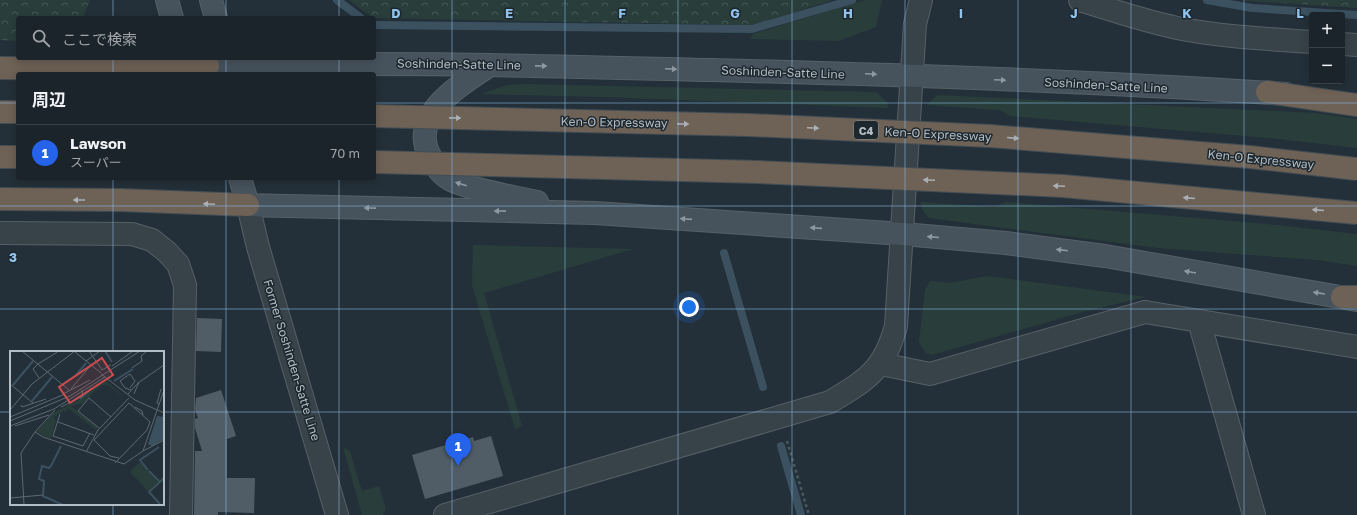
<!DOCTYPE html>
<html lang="ja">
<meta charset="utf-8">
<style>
body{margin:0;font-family:"Golos Text","Noto Sans JP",sans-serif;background:#242c33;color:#f1f3f6}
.controls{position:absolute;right:12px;top:12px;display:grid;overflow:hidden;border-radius:4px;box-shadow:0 2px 10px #0003}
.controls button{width:36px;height:36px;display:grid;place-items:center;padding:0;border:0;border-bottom:1px solid #394147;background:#1b242b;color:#f1f3f6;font:20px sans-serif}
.you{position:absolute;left:689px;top:307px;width:14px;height:14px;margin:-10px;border:3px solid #fff;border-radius:50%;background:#1a73e8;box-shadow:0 0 0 6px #1a73e833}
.badge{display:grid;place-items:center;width:26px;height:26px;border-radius:50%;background:#2563eb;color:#fff;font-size:13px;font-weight:700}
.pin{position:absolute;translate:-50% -33px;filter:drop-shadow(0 1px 2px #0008)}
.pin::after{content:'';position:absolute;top:21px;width:14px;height:12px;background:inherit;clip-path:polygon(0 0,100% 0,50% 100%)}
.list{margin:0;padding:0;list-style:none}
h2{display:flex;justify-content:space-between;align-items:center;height:52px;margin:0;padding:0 16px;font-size:17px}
h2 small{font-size:13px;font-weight:400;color:#a0a4a9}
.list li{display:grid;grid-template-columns:26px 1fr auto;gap:12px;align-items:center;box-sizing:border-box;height:56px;padding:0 16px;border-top:1px solid #394147}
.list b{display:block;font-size:15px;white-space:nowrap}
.list p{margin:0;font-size:13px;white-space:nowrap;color:#a0a4a9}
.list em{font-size:13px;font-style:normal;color:#a0a4a9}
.icon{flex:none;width:22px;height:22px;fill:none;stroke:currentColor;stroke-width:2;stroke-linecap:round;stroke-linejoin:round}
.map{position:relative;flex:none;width:1357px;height:515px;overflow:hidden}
.search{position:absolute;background:#1b242b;box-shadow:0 2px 10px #0003;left:16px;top:16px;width:360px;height:44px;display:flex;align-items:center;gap:10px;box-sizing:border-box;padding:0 14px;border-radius:4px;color:#a0a4a9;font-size:15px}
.panel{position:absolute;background:#1b242b;box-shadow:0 2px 10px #0003;left:16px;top:72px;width:360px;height:108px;border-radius:4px}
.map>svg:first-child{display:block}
</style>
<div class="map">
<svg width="1357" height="515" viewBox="0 0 1357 515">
<defs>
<pattern id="forest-crowns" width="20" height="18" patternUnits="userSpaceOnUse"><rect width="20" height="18" fill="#293e3b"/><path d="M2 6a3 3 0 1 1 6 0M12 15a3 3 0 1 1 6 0" fill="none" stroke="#465856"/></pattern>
</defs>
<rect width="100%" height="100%" fill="#243039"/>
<!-- grass -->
<g fill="#293e3b">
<path d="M865 0H882L876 27 838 41 750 39 753 34Z"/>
<path d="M522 84 876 92 887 102 888 108 605 97 481 94 507 85Z"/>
<path d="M937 95 1315 113 1357 119V148L1269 138 1011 116 999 110 927 105Z"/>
<path d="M921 202 995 207 1006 202 1277 225 1357 234V266L1317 260 1158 248 929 218 922 209Z"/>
<path d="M473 245 633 249 484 293 522 426 515 429 472 285Z"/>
<path d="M988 276 1146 297 1083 312 942 352 932 355 926 353 919 342 925 290 930 281 949 283Z"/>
<path d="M343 447 350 451 362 491 379 486 386 509 383 515H362Z"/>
</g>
<!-- forest -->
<g fill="url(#forest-crowns)">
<path d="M0 0H90L83 18H18V41L0 40Z"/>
<path d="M349 0H833L752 25 373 18Z"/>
<path d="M1240 0H1357V8L1249 1Z"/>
</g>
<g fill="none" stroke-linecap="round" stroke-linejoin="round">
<!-- stream -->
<g stroke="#3b5160" stroke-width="8">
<path d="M337 0 361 18"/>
<path d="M1207 0 1252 8 1357 15"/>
<path d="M374 25 752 29 852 0"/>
<path d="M724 253 763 387"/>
<path d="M781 446 801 515"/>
</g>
</g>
<!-- building -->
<g fill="#505d67">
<path d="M197 318 222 319 221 352 196 351Z"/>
<path d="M221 390 236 436 227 439V478H255L254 513 218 512V515H194L195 451H202L195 428V419L198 418 195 410 196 398Z"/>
<path d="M491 436 503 476 425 499 412 455 473 437 474 441Z"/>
</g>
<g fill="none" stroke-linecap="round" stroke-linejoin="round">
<defs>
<g id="minor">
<path d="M0 233 132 234 152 240 167 252 178 264 185 285 181 515"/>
<path d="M1145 312 1357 347"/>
<path d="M1199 321 1254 515"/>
</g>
<g id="tertiary">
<path d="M1080 0C1114 11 1147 22 1182 29 1225 37 1269 39 1312 42"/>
<path d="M1342 44 1357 45"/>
<path d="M248 205 258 247 337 515"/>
<path d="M881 364 930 374 1145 312"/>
<path d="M445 515 830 402C867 380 884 370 896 326L915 24 921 0"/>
</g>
<g id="secondary">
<path d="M167 0 172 18"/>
<path d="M211 0 216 18"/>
<path d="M490 65C462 84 406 115 431 158 437 169 444 178 456 182 482 192 510 196 537 202"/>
<path d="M208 66C376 61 544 66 712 70 903 75 1095 81 1286 94"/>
<path d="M240 178 248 205 595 213 903 234 1006 243 1105 256 1357 300"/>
</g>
<g id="motorway">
<path d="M0 68 98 69 208 66"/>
<path d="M1267 92 1357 105"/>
<path d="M0 112H18"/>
<path d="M0 157H18"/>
<path d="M0 199 120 200 248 205"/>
<path d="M1342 297H1357"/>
</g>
</defs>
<!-- minor casing -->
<use href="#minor" stroke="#566067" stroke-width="24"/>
<!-- tertiary casing -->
<use href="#tertiary" stroke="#566067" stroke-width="24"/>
<!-- secondary casing -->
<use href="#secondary" stroke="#566067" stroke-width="24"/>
<!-- motorway casing -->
<use href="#motorway" stroke="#434d54" stroke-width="24"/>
<!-- path -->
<path stroke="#485b5a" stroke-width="2.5" stroke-dasharray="3 3" stroke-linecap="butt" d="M787 441 809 515"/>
<!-- minor -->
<use href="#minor" stroke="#384249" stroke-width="22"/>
<!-- tertiary -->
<use href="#tertiary" stroke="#384249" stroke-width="22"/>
<!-- secondary -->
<use href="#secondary" stroke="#46525c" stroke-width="22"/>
<!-- motorway -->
<use href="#motorway" stroke="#6e6156" stroke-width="22"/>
<defs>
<g id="motorway-bridge">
<path d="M374 116 749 125 990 136 1250 157 1357 169"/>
<path d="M374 162 758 172 1063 186 1357 213"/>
</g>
</defs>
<!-- motorway-bridge casing -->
<use href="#motorway-bridge" stroke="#434d54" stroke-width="24" stroke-linecap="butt"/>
<!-- motorway-bridge -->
<use href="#motorway-bridge" stroke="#6e6156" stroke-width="22"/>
</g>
<!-- one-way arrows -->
<defs><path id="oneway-solid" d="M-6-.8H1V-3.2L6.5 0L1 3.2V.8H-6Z"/></defs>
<g fill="#8d98a0">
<use href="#oneway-solid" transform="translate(541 66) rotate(1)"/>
<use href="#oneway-solid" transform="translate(671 69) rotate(2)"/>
<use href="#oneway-solid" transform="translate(871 74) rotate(2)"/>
<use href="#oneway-solid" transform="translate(1000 80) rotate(3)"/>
<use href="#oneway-solid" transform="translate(461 184) rotate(-163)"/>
<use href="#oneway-solid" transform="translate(370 208) rotate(-179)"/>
<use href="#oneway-solid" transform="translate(500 211) rotate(-179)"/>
<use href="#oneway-solid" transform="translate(686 219) rotate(-176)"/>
<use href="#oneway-solid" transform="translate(816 228) rotate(-176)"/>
<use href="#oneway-solid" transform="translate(933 237) rotate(-175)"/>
<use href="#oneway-solid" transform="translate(1062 250) rotate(-173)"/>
<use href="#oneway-solid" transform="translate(1190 272) rotate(-170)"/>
<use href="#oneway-solid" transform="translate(1319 293) rotate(-171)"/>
</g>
<g fill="#a9afb4">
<use href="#oneway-solid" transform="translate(455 118) rotate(1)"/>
<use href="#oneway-solid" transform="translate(683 124) rotate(1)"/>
<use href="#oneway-solid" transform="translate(813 128) rotate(2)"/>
<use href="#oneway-solid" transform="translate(1013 138) rotate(5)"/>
<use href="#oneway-solid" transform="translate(929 180) rotate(-177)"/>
<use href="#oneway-solid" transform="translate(1059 186) rotate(-177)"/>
<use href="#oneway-solid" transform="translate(1189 198) rotate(-175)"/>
<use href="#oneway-solid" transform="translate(79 200) rotate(-180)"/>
<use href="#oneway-solid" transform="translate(209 204) rotate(-178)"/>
<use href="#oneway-solid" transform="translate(1318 210) rotate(-175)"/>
</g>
<!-- grid -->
<path fill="none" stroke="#90c2ed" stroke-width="1" stroke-opacity="0.55" d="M113 0V18M226 0V18M339 0V18M452 0V515M565 0V515M678 0V515M792 0V515M905 0V515M1018 0V515M1131 0V515M1244 0V515M113 58V74M226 58V74M339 58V74M0 103H18M374 103H1357M113 178V352M226 178V515M339 178V515M0 206H1357M0 309H1357M0 412H11M163 412H1357M113 504V515"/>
<g text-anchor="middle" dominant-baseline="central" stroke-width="3" stroke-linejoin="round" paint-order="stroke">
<!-- shield labels -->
<rect fill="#1d272e" stroke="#869098" stroke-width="1" x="854" y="121" width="24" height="18" rx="3"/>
<g font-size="11" font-weight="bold" fill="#b3bdc5">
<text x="866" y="130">C4</text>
</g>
<!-- street labels -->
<g font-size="12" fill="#b3bdc5" stroke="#1d272e">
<text transform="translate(459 64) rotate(1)">Soshinden-Satte Line</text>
<text transform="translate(783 72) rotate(2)">Soshinden-Satte Line</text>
<text transform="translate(1106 85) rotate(3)">Soshinden-Satte Line</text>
<text transform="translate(614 122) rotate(1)">Ken-O Expressway</text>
<text transform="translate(938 134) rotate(3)">Ken-O Expressway</text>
<text transform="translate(1261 159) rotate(6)">Ken-O Expressway</text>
<text transform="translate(292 360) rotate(73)">Former Soshinden-Satte Line</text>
</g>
</g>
<!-- overview -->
<g transform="translate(10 351)">
<rect width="154" height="154" fill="#243039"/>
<path d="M130 111 148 131 138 140 120 121Z" fill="#293e3b"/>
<path d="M96 30 116 48 98 34H92L79 45 101 64 80 46 74 52 61 55 88 77 86 79 58 57 56 61 53 60 44 66 46 70 41 88 27 81 43 62 73 47 79 39Z" fill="#293e3b"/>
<path d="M147 65 154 66V88L142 95 138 93Z" fill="#3b5160"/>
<path fill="none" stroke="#3b5160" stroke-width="2" d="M95 0 102 11M66 24 76 12M104 30 123 18M3 34 23 10M70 48 82 37M22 50 42 26M51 95 41 115 39 117 32 115 29 128 34 130 33 145 53 154M138 119 130 109 149 96M139 120 150 131M150 153 139 141 154 127"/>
<path fill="none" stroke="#5d6871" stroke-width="1" d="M12 0 59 39M79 0 92 19 101 14M65 1 91 22M76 10 90 0M28 13 49 0M28 13 23 18 29 27M102 15 123 0M122 17 132 10 131 5 137 0M91 23 125 49 154 62M0 33 23 52M120 37 125 30 120 23 110 30 115 37 121 39M61 38 81 14M53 43 80 29M118 43 128 32 154 14M124 43 129 31M149 53 147 52 151 38M11 54 12 56 36 48M51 56 73 45 72 39M125 56 132 60 133 64M0 59 22 33 65 0M0 66 55 43M0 70 60 45 130 0M48 71 84 84M0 75 44 58 95 26M5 75 39 64M89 77 68 60 79 47 101 66M25 81 33 86 114 113 133 100 154 39M43 85 73 95 80 82M43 85 50 63M133 100 154 89M76 101 88 79 119 47M105 112 137 79 140 71 119 52 84 89 100 105 109 107M0 147 33 144M14 154 11 102 25 81 45 59"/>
<path fill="#cd4d4f" fill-opacity="0.15" stroke="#cd4d4f" stroke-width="2" d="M92 7 103 24 60 52 49 36Z"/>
<rect width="154" height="154" fill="none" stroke="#b3bdc5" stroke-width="2"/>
</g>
<g font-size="13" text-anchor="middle" font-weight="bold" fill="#90c2ed" stroke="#1d272e" stroke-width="3" stroke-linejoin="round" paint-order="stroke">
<text x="396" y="18">D</text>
<text x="509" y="18">E</text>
<text x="622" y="18">F</text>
<text x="735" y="18">G</text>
<text x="848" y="18">H</text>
<text x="961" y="18">I</text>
<text x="1074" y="18">J</text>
<text x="1187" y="18">K</text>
<text x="1300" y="18">L</text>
<text x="13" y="262">3</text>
</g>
</svg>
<div class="controls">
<button>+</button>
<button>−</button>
</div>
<div class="you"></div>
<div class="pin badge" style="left:458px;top:466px">1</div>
<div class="search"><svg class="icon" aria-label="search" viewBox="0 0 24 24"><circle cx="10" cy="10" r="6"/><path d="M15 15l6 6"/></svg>ここで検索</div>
<section class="panel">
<h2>周辺<small></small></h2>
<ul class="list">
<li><span class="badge">1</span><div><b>Lawson</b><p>スーパー</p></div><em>70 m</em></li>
</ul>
</section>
</div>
